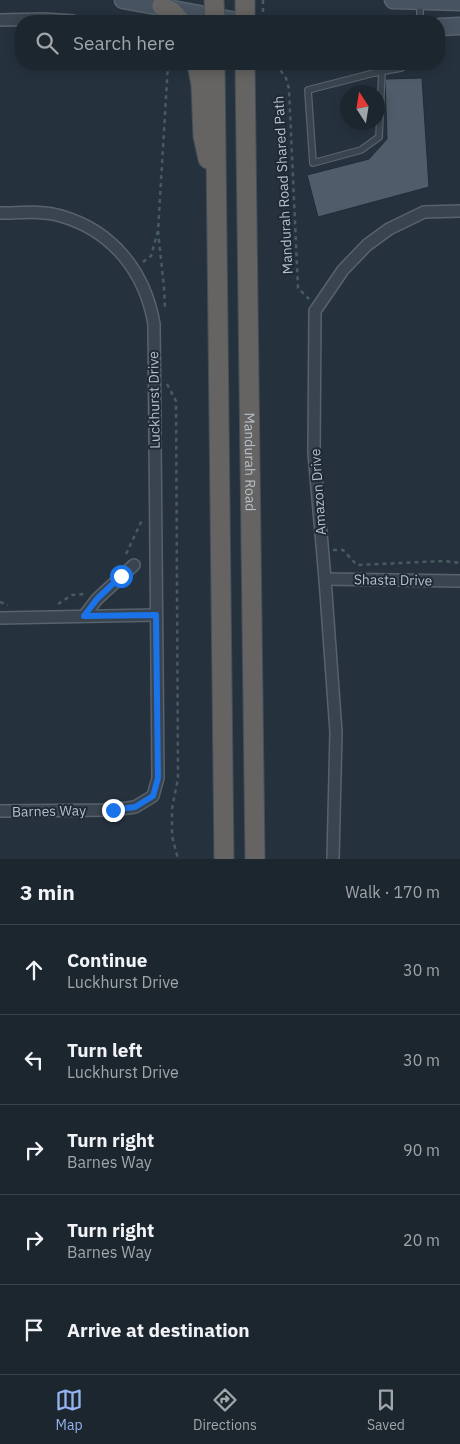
<!DOCTYPE html>
<meta charset="utf-8">
<style>
body{margin:0;font-family:"IBM Plex Sans",sans-serif;background:#29323a;color:#f1f3f6}
.compass{position:absolute;left:340px;top:85px;width:45px;height:45px;border-radius:50%;background:#1c262e;box-shadow:0 2px 12px #0003;rotate:348deg}
.stop{position:absolute;width:15px;height:15px;margin:-11px;border:4px solid #1a73e8;border-radius:50%;background:#fff}
.stop.end{background:#1a73e8;border-color:#fff;box-shadow:0 1px 5px #0008}
.list{margin:0;padding:0;list-style:none}
h2{display:flex;justify-content:space-between;align-items:center;height:65px;margin:0;padding:0 20px;font-size:21px}
h2 small{font-size:16px;font-weight:400;color:#a0a5aa}
.list li{display:grid;grid-template-columns:32px 1fr auto;gap:15px;align-items:center;box-sizing:border-box;height:90px;padding:0 20px;border-top:1px solid #3a434a}
.list b{display:block;font-size:19px;white-space:nowrap}
.list p{margin:0;font-size:16px;white-space:nowrap;color:#a0a5aa}
.list em{font-size:16px;font-style:normal;color:#a0a5aa}
.icon{flex:none;width:28px;height:28px;fill:none;stroke:currentColor;stroke-width:2;stroke-linecap:round;stroke-linejoin:round}
.map{position:relative;flex:none;width:460px;height:859px;overflow:hidden}
.search{position:absolute;background:#1c262e;box-shadow:0 2px 12px #0003;left:15px;right:15px;top:15px;height:55px;display:flex;align-items:center;gap:12px;box-sizing:border-box;padding:0 18px;border-radius:20px;color:#a0a5aa;font-size:19px}
.sheet{height:515px;background:#1c262e}
nav{display:flex;justify-content:space-around;align-items:center;box-sizing:border-box;height:70px;border-top:1px solid #3a434a;background:#1c262e;font-size:14px;color:#a0a5aa}
nav a{display:grid;justify-items:center;gap:2px}
nav .on{color:#95b2f1}
.map>svg:first-child{display:block}
</style>
<div class="map">
<svg width="460" height="859" viewBox="0 0 460 859">
<rect width="100%" height="100%" fill="#25323e"/>
<!-- building -->
<path fill="#4e5d69" stroke="#202b35" d="M422 78 429 187 318 217 307 175 369 159 387 139 385 79Z"/>
<g fill="none" stroke-linecap="round" stroke-linejoin="round">
<defs>
<g id="service">
<path d="M420 3V21"/>
<path d="M382 71 379 137 361 150 313 163 308 90 374 73 401 68 409 64"/>
</g>
<g id="minor">
<path d="M0 20 45 19 73 21"/>
<path d="M0 213C20 213 42 210 61 216 113 231 145 272 154 324L158 778 153 796 135 807 113 810 0 811"/>
<path d="M325 579 460 581"/>
<path d="M84 616 97 599 134 565"/>
<path d="M0 618 156 615"/>
<path d="M333 859 336 732 325 579 314 453 315 311 343 270 367 245 389 229 424 212 460 211"/>
</g>
<g id="secondary">
<path d="M123 0 237 21"/>
<path d="M393 0 460 2"/>
<path d="M439 27 460 26"/>
</g>
<g id="trunk">
<path d="M214 0 215 21"/>
<path d="M245 0V21"/>
<path d="M162 6 172 12 180 21"/>
<path d="M197 64 201 85 203 136 208 159"/>
<path d="M215 64 224 859"/>
<path id="s1" d="M245 64 255 859"/>
</g>
</defs>
<!-- service casing -->
<use href="#service" stroke="#57626c" stroke-width="8"/>
<!-- minor casing -->
<use href="#minor" stroke="#57626c" stroke-width="14"/>
<!-- secondary casing -->
<use href="#secondary" stroke="#57626c" stroke-width="19"/>
<!-- trunk casing -->
<use href="#trunk" stroke="#444f59" stroke-width="21"/>
<!-- path -->
<g stroke="#475d5d" stroke-width="2.5" stroke-dasharray="4 4" stroke-linecap="butt">
<path d="M263 0V21"/>
<path d="M276 64 286 78 289 89 298 288 309 299"/>
<path d="M158 231 164 288 165 309"/>
<path d="M143 262 151 256 158 231 168 64"/>
<path d="M167 384 176 401 178 778 172 809V836L178 859"/>
<path d="M333 550H343L357 565 444 561 460 563"/>
<path d="M126 554 143 518"/>
<path d="M0 602 8 605"/>
<path d="M58 604 72 595 84 594"/>
</g>
<!-- service -->
<use href="#service" stroke="#39444e" stroke-width="5.5"/>
<!-- minor -->
<use href="#minor" stroke="#39444e" stroke-width="11"/>
<!-- secondary -->
<use href="#secondary" stroke="#475361" stroke-width="16"/>
<!-- trunk -->
<use href="#trunk" stroke="#656462" stroke-width="19"/>
</g>
<g fill="none" stroke-linecap="round" stroke-linejoin="round">
<!-- route -->
<path stroke="#1a73e8" stroke-width="6" d="M113 810 135 807 153 796 158 778 156 615 84 616 97 599 121 576"/>
</g>
<g text-anchor="middle" dominant-baseline="central" stroke-width="4" stroke-linejoin="round" paint-order="stroke">
<!-- street labels -->
<g font-size="14" fill="#b5bfc9" stroke="#1e2933">
<text transform="translate(283 185) rotate(-93)">Mandurah Road Shared Path</text>
<text transform="translate(154 400) rotate(-91)">Luckhurst Drive</text>
<text stroke="none"><textPath href="#s1" startOffset="398">Mandurah Road</textPath></text>
<text transform="translate(318 492) rotate(-94)">Amazon Drive</text>
<text transform="translate(393 580) rotate(1)">Shasta Drive</text>
<text transform="translate(49 811) rotate(-1)">Barnes Way</text>
</g>
</g>
</svg>
<svg class="compass" viewBox="-18 -18 36 36"><path d="M0-13l5 13h-10z" fill="#e53935"/><path d="M0 13l5-13h-10z" fill="#a0a5aa"/></svg>
<div class="stop" style="left:121px;top:576px"></div>
<div class="stop end" style="left:113px;top:810px"></div>
<div class="search"><svg class="icon" aria-label="search" viewBox="0 0 24 24"><circle cx="10" cy="10" r="6"/><path d="M15 15l6 6"/></svg>Search here</div>
</div>
<section class="sheet">
<h2>3 min<small>Walk · 170 m</small></h2>
<ul class="list">
<li><svg class="icon" aria-label="ahead" viewBox="0 0 24 24"><path d="M12 20V5M6 11l6-6 6 6"/></svg><div><b>Continue</b><p>Luckhurst Drive</p></div><em>30 m</em></li>
<li><svg class="icon" aria-label="left" viewBox="0 0 24 24"><path d="M17 20v-9H6M10 6l-5 5 5 5"/></svg><div><b>Turn left</b><p>Luckhurst Drive</p></div><em>30 m</em></li>
<li><svg class="icon" aria-label="right" viewBox="0 0 24 24"><path d="M7 20v-9h11M14 6l5 5-5 5"/></svg><div><b>Turn right</b><p>Barnes Way</p></div><em>90 m</em></li>
<li><svg class="icon" aria-label="right" viewBox="0 0 24 24"><path d="M7 20v-9h11M14 6l5 5-5 5"/></svg><div><b>Turn right</b><p>Barnes Way</p></div><em>20 m</em></li>
<li><svg class="icon" aria-label="arrive" viewBox="0 0 24 24"><path d="M6 21V4h12l-3 4 3 4H6"/></svg><div><b>Arrive at destination</b></div></li>
</ul>
</section>
<nav>
<a class="on"><svg class="icon" aria-label="map" viewBox="0 0 24 24"><path d="M3 6l6-2 6 2 6-2v14l-6 2-6-2-6 2zM9 4v14M15 6v14"/></svg>Map</a>
<a><svg class="icon" aria-label="directions" viewBox="0 0 24 24"><path d="M12 3l9 9-9 9-9-9zM9 14v-3h6M13 9l2 2-2 2"/></svg>Directions</a>
<a><svg class="icon" aria-label="saved" viewBox="0 0 24 24"><path d="M7 4h10v16l-5-4-5 4z"/></svg>Saved</a>
</nav>
